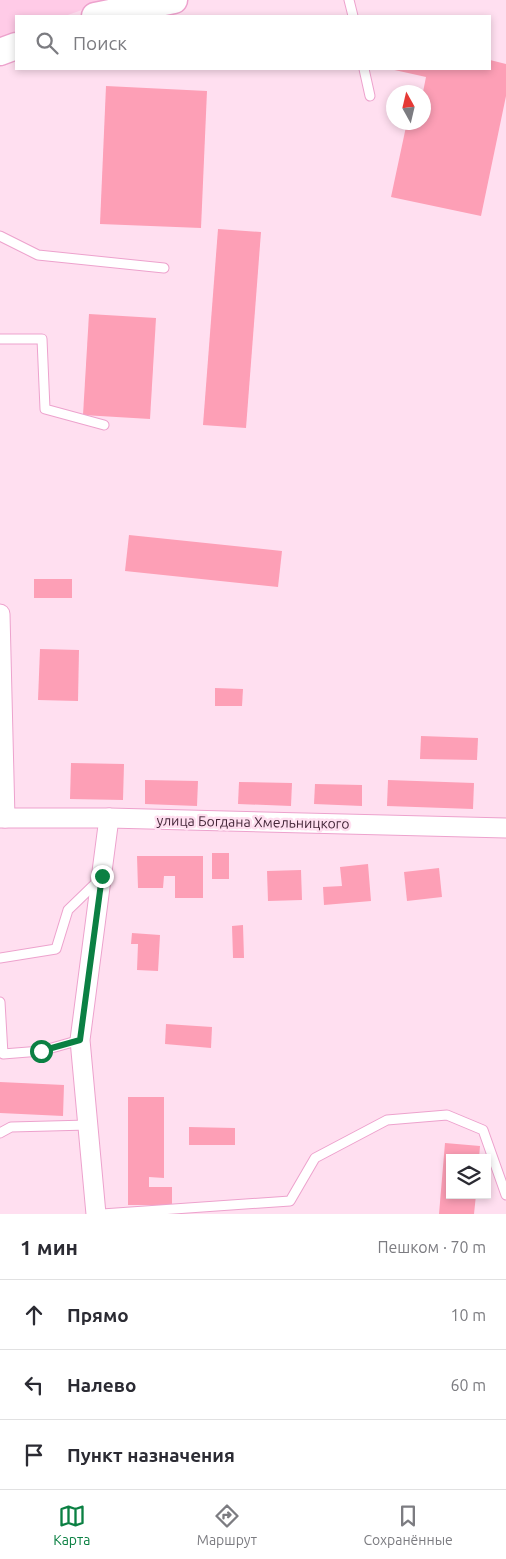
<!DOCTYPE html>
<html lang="ru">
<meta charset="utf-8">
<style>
body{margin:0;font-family:Ubuntu,sans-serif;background:#f2f2f3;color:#2b2b33}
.controls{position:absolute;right:15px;bottom:15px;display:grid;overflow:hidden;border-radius:0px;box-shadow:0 2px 8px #0003}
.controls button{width:45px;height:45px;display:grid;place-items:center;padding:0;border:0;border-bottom:1px solid #e1e1e2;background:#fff;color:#2b2b33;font:25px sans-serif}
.compass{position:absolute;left:386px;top:85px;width:45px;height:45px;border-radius:50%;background:#fff;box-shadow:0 2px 8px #0003;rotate:352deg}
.stop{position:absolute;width:15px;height:15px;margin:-11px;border:4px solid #0b8043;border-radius:50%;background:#fff}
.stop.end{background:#0b8043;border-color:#fff;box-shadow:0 1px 5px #0008}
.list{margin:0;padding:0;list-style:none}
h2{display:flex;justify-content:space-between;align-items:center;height:65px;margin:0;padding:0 20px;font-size:21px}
h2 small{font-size:16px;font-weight:400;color:#7c7c81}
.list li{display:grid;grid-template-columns:32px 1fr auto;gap:15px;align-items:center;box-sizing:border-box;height:70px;padding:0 20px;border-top:1px solid #e1e1e2}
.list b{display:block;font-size:19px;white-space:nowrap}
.list em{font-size:16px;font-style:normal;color:#7c7c81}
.icon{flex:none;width:28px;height:28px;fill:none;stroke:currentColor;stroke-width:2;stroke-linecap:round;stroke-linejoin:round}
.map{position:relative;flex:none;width:506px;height:1214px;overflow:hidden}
.search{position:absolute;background:#fff;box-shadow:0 2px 8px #0003;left:15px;right:15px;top:15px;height:55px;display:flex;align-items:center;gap:12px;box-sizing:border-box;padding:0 18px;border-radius:0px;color:#7c7c81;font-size:19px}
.sheet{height:275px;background:#fff}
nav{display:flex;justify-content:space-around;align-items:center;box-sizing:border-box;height:70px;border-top:1px solid #e1e1e2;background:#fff;font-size:14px;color:#7c7c81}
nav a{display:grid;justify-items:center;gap:2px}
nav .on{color:#0b8043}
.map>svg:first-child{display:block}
</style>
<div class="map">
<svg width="506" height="1214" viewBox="0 0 506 1214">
<rect width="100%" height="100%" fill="#ffdff0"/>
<!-- built -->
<path fill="#ffcbe7" d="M0 0H110L65 16H16V34L0 40Z"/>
<!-- building -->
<g fill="#fd9fb6">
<path d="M490 60 506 64V96L481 216 391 197 407 122H424L423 92 426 77 390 69H490Z"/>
<path d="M106 86 207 91 201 228 100 224Z"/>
<path d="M218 229 261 232 246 428 203 425Z"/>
<path d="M89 314 156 318 150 419 83 415Z"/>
<path d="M129 535 282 551 278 587 125 571Z"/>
<rect x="34" y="579" width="38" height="19"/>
<path d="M40 649 79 650 78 701 38 700Z"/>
<path d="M215 688 243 689 242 706H215Z"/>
<path d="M421 736 478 738 477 760 420 759Z"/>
<path d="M71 763 124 764 123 800 70 799Z"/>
<path d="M145 780 198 781 197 806 145 804Z"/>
<path d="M388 780 474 783 473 809 387 806Z"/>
<path d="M239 782 292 783 291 806 238 804Z"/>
<path d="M315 784 362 785V806L314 804Z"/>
<rect x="212" y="853" width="17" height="26"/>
<path d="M137 856H203V898H175V876H164L163 888H138Z"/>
<path d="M368 864 371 901 324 905 323 887 342 886 340 867Z"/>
<path d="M439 868 442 897 407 901 404 872Z"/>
<path d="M301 870 302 900 268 901 267 871Z"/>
<path d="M243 925 244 958H233L232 926Z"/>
<path d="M132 933 160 935 158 971 137 970 138 944H131Z"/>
<path d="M166 1024 212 1027 211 1048 165 1044Z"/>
<path d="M0 1082 64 1085 63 1116 0 1113Z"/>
<path d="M128 1097H164V1178L149 1177V1187H172V1205H128Z"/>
<path d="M189 1127 235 1128V1145H189Z"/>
<path d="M445 1143 480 1146 479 1158H450V1195H476L474 1214H439Z"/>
</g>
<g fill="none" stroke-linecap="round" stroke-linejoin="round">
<defs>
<g id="lane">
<path d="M349 0 353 16"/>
<path d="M364 69 370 96"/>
<path d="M0 236 38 255 164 268"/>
<path d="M0 339H42L45 409 104 425"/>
<path d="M0 958 56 949 68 910 98 881"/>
<path d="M0 1002 3 1054 41 1051 80 1040"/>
<path d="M0 1133 11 1127 88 1125"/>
<path d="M102 1214 290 1201 315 1158 387 1120 447 1115 483 1130 506 1195"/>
</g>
<g id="street">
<path d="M0 614 5 818"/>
<path d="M0 818H109L506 828"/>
<path d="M96 1214 80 1040 109 818"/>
</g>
<g id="secondary">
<path d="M95 16 174 0"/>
<path d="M0 52 16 46"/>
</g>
</defs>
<!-- lane casing -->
<use href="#lane" stroke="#eda2cd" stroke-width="11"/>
<!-- street casing -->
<use href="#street" stroke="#eda2cd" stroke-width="21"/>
<!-- secondary casing -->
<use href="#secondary" stroke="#eda2cd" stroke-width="29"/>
<!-- lane -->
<use href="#lane" stroke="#fff" stroke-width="9"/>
<!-- street -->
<use href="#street" stroke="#fff" stroke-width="19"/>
<!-- secondary -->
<use href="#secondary" stroke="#fff" stroke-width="26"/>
</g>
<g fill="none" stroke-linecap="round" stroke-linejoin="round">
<!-- route -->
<path stroke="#0b8043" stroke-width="6" d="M41 1051 80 1040 102 876"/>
</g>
<g text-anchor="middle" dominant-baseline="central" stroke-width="5" stroke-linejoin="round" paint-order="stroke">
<!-- street labels -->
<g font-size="14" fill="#442638" stroke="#ffdff0">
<text transform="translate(253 822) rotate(1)">улица Богдана Хмельницкого</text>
</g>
</g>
</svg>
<div class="controls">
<button><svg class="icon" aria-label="layers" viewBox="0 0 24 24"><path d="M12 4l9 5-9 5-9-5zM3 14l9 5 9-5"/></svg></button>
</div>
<svg class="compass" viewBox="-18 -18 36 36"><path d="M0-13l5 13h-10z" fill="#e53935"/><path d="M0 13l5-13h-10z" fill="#7c7c81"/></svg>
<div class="stop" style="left:41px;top:1051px"></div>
<div class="stop end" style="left:102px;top:876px"></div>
<div class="search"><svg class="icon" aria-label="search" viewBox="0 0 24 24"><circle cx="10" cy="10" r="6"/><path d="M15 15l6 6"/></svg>Поиск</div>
</div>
<section class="sheet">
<h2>1 мин<small>Пешком · 70 m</small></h2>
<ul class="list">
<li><svg class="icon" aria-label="ahead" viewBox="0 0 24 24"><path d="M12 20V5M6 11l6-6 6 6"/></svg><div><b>Прямо</b></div><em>10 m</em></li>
<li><svg class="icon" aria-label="left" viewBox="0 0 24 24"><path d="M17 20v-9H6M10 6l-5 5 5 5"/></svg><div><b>Налево</b></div><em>60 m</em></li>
<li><svg class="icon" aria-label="arrive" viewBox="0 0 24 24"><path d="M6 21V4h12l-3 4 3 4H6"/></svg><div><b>Пункт назначения</b></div></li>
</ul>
</section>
<nav>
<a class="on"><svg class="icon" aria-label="map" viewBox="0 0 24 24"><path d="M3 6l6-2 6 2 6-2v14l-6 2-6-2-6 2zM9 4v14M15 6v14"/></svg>Карта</a>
<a><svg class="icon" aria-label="directions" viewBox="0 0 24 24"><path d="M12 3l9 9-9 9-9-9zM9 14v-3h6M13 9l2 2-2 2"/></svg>Маршрут</a>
<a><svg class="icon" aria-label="saved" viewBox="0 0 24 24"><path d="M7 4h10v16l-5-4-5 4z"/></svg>Сохранённые</a>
</nav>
